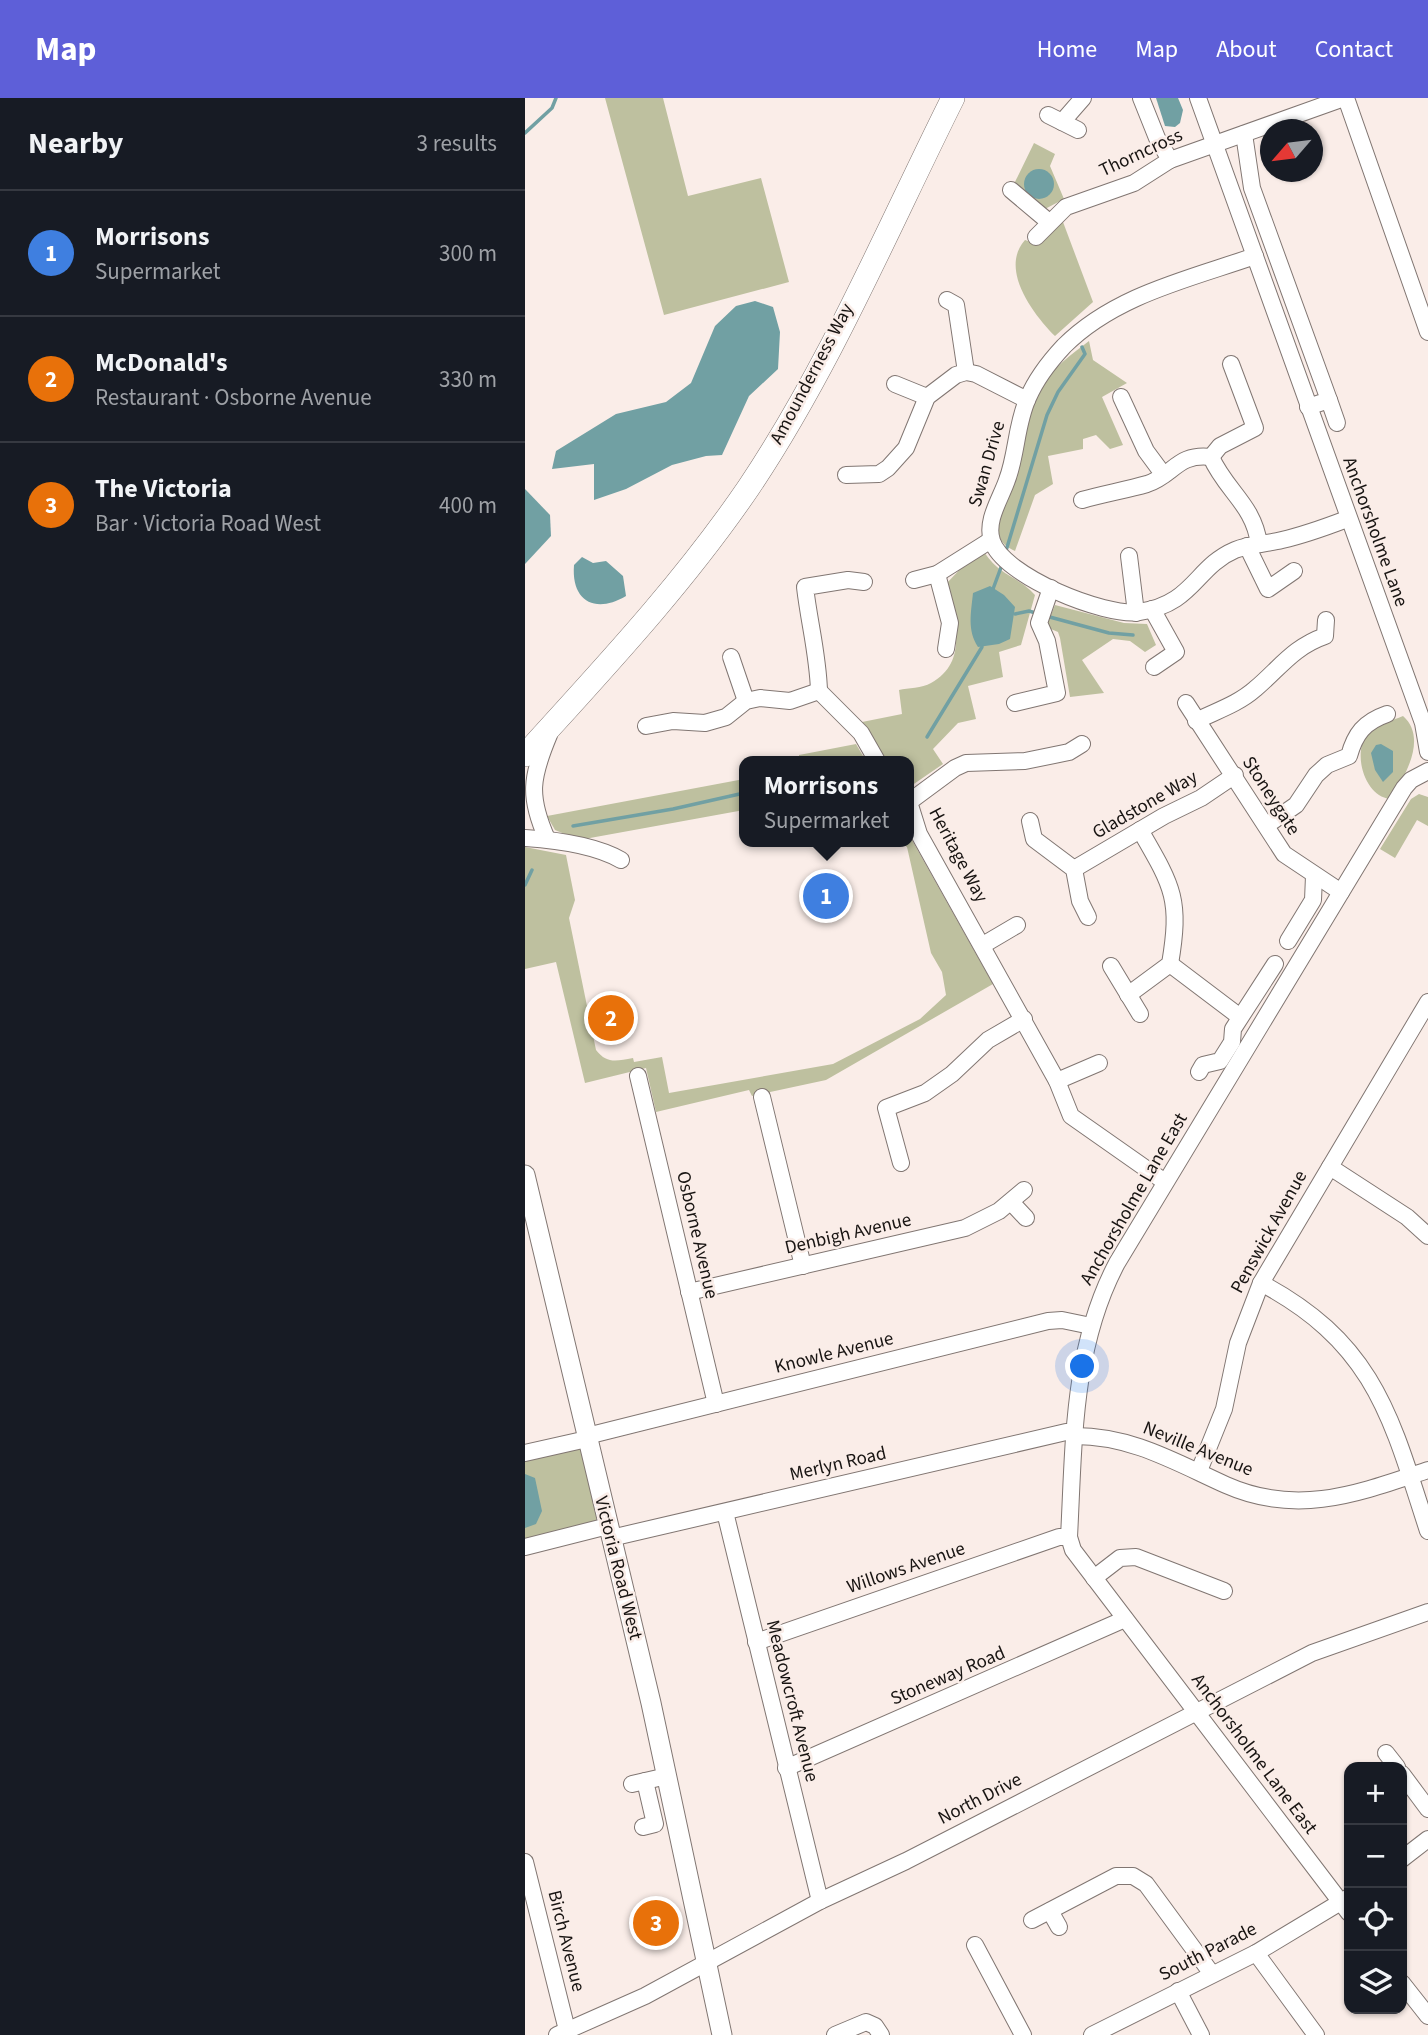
<!DOCTYPE html>
<meta charset="utf-8">
<style>
body{margin:0;font-family:"Source Sans 3",sans-serif;background:#20242c;color:#f1f3f6}
.controls{position:absolute;right:21px;bottom:21px;display:grid;overflow:hidden;border-radius:14px;box-shadow:0 2px 5px #0004}
.controls button{width:63px;height:63px;display:grid;place-items:center;padding:0;border:0;border-bottom:2px solid #363941;background:#171b24;color:#f1f3f6;font:35px sans-serif}
.compass{position:absolute;left:735px;top:21px;width:63px;height:63px;border-radius:50%;background:#171b24;box-shadow:0 2px 5px #0004;rotate:242deg}
.you{position:absolute;left:558px;top:1269px;width:24px;height:24px;margin:-18px;border:5px solid #fff;border-radius:50%;background:#1a73e8;box-shadow:0 0 0 10px #1a73e833}
.badge{display:grid;place-items:center;width:46px;height:46px;border-radius:50%;background:#5e5fd8;color:#fff;font-size:23px;font-weight:700}
.pin{position:absolute;translate:-50% -50%;border:4px solid #fff;box-shadow:0 2px 7px #0006}
.popup{position:absolute;left:214px;top:658px;width:175px;height:91px;box-sizing:border-box;display:grid;place-content:center;border-radius:14px;background:#171b24;filter:drop-shadow(0 2px 5px #0005);font-size:23px;white-space:nowrap;color:#9ea1a6}
.popup b{font-size:26px;color:#f1f3f6}
.popup::after{content:'';position:absolute;left:50%;top:100%;margin-left:-14px;border:14px solid transparent;border-top-color:#171b24}
.list{margin:0;padding:0;list-style:none}
h2{display:flex;justify-content:space-between;align-items:center;height:91px;margin:0;padding:0 28px;font-size:30px}
h2 small{font-size:23px;font-weight:400;color:#9ea1a6}
.list li{display:grid;grid-template-columns:46px 1fr auto;gap:21px;align-items:center;box-sizing:border-box;height:126px;padding:0 28px;border-top:2px solid #363941}
.list b{display:block;font-size:26px;white-space:nowrap}
.list p{margin:0;font-size:23px;white-space:nowrap;color:#9ea1a6}
.list em{font-size:23px;font-style:normal;color:#9ea1a6}
.icon{flex:none;width:38px;height:38px;fill:none;stroke:currentColor;stroke-width:2;stroke-linecap:round;stroke-linejoin:round}
.map{position:relative;flex:none;width:903px;height:1937px;overflow:hidden}
header{display:flex;align-items:center;gap:42px;box-sizing:border-box;height:98px;padding:0 35px;background:#5e5fd8;color:#fff}
header strong{font-size:33px}
nav{display:flex;gap:38px;margin-inline-start:auto;font-size:24px}
main{display:flex}
aside{flex:1;background:#171b24}
.map>svg:first-child{display:block}
</style>
<header>
<strong>Map</strong>
<nav><a>Home</a><a>Map</a><a>About</a><a>Contact</a></nav>
</header>
<main>
<aside>
<h2>Nearby<small>3 results</small></h2>
<ul class="list">
<li><span class="badge" style="background:#3f7fe0">1</span><div><b>Morrisons</b><p>Supermarket</p></div><em>300 m</em></li>
<li><span class="badge" style="background:#e8710a">2</span><div><b>McDonald's</b><p>Restaurant · Osborne Avenue</p></div><em>330 m</em></li>
<li><span class="badge" style="background:#e8710a">3</span><div><b>The Victoria</b><p>Bar · Victoria Road West</p></div><em>400 m</em></li>
</ul>
</aside>
<div class="map">
<svg width="903" height="1937" viewBox="0 0 903 1937">
<rect width="100%" height="100%" fill="#faede8"/>
<!-- green -->
<g fill="#bec09f">
<path d="M80 0H138L163 98 236 80 264 184 139 217Z"/>
<path d="M509 45 530 56 525 68 539 101 520 111 489 86Z"/>
<path d="M538 124 568 204 530 238C508 216 474 171 500 142L512 146Z"/>
<path d="M564 243 568 262 602 285 577 299 598 347 585 351 571 337 558 341V351L523 358 528 386 510 397 490 453C476 446 473 441 473 425 485 387 498 321 517 289 527 270 547 256 564 243Z"/>
<path d="M459 454C477 480 492 477 510 497L496 547 474 554 478 579 443 588 451 621 433 625 408 651 418 666 383 690V663H360L337 624 377 616 374 592C383 590 397 590 406 585 445 563 429 521 421 486L440 466Z"/>
<path d="M530 507 599 525 622 526 631 547 620 554 605 543 588 541 557 562 579 595 545 599 535 540 533 534 521 529Z"/>
<path d="M878 618C903 640 880 679 865 701 839 698 826 653 844 634 854 623 865 624 878 618Z"/>
<path d="M331 646 341 663H274V657Z"/>
<path d="M219 681V712L54 742 30 732 22 718Z"/>
<path d="M894 696 903 699V728L892 722 870 760 855 751 886 701Z"/>
<path d="M383 735 468 886 301 982 227 998 224 992 131 1014 121 970 60 985 31 864 0 871V749L41 757 50 802 44 820 71 952C82 966 91 963 108 960L109 964 137 959 144 995 308 966 395 921 421 897 417 874 406 855 382 749 375 744H383Z"/>
<path d="M55 1348 73 1426 0 1445V1360Z"/>
</g>
<!-- water -->
<g fill="#71a0a3">
<path d="M631 0H653L658 12 655 25 650 29 640 28Z"/>
<circle cx="514" cy="86" r="15"/>
<path d="M230 203 248 209 255 234 253 271 224 298 197 357 181 358 147 367 101 391 69 402V366L27 371 31 353 91 316 141 304 166 285 190 228 211 208Z"/>
<path d="M0 391 25 417 26 438 0 466Z"/>
<path d="M57 459 68 465 81 463 98 478 101 498C71 516 46 504 49 467Z"/>
<path d="M465 488 479 497 490 509 485 541 474 546 453 549C442 532 446 515 448 495Z"/>
<path d="M856 646 868 653V674L858 684 850 672 846 655 851 647Z"/>
<path d="M0 1376 10 1380 17 1413 11 1426 0 1430Z"/>
</g>
<g fill="none" stroke-linecap="round" stroke-linejoin="round">
<!-- stream -->
<g stroke="#71a0a3" stroke-width="3.5">
<path d="M0 35 27 10 31 0"/>
<path d="M480 456 522 317 533 294 560 256 557 249"/>
<path d="M468 491 478 464"/>
<path d="M490 516 504 513 514 516"/>
<path d="M521 518 584 535 608 537"/>
<path d="M402 639 457 549"/>
<path d="M48 728 148 711 219 695"/>
<path d="M0 787 7 772"/>
</g>
<defs>
<g id="minor">
<path d="M616 0 632 40 645 62"/>
<path d="M673 0 898 625 903 654"/>
<path d="M821 0 903 234"/>
<path d="M523 17 553 32"/>
<path d="M537 24 558 0"/>
<path d="M719 36 727 90 804 302 783 309"/>
<path d="M486 92 524 124"/>
<path d="M511 139 541 109 609 85 645 62 819 0"/>
<path d="M730 158C664 181 590 197 539 248 525 263 511 281 503 300 491 326 492 356 482 382 476 400 460 423 467 443 478 478 580 519 614 514 669 506 670 469 710 452 725 446 741 446 757 442 779 437 801 429 822 421"/>
<path d="M422 202 431 207 441 274"/>
<path d="M370 286 402 299"/>
<path d="M596 299 621 353 638 376"/>
<path d="M804 302 812 325"/>
<path d="M686 359 695 348 730 330 706 266"/>
<path d="M686 359C701 393 729 407 734 446"/>
<path d="M321 377 354 376 363 370 381 350 402 299 431 277 441 274 451 276 502 302"/>
<path d="M557 402C578 396 601 392 622 386 649 377 652 355 686 359"/>
<path d="M722 448 743 491 769 473"/>
<path d="M604 458 611 515"/>
<path d="M412 476 425 525 421 551"/>
<path d="M389 482 412 476 466 442"/>
<path d="M627 511 651 554 629 569"/>
<path d="M206 559 221 603"/>
<path d="M294 593C293 557 284 524 280 489L323 482 339 484"/>
<path d="M294 593 336 635 352 663"/>
<path d="M490 605 532 595 522 543 514 525 526 490"/>
<path d="M661 605 759 756 816 794"/>
<path d="M671 623C691 613 713 606 730 591 754 571 768 549 800 538L801 522"/>
<path d="M121 628 148 623 180 625 201 619 221 603 235 600 265 603 294 593"/>
<path d="M557 646 544 654 500 663 441 665 430 670 384 704 394 736 532 983 546 1018 640 1084"/>
<path d="M505 723 509 741 549 771 555 803 563 819"/>
<path d="M742 727 771 707 791 677 802 667 824 658C830 636 839 624 862 616"/>
<path d="M0 740C30 742 70 747 96 762"/>
<path d="M22 741C3 698 6 680 24 637"/>
<path d="M549 771 639 718 676 700 710 677"/>
<path d="M763 843 788 802 789 778"/>
<path d="M458 847 492 827"/>
<path d="M645 866 715 919"/>
<path d="M586 868 615 916"/>
<path d="M603 897 645 866C656 801 648 789 615 732"/>
<path d="M674 974 678 967 695 963 707 944 708 931 750 866"/>
<path d="M113 978 191 1306"/>
<path d="M532 983 574 965"/>
<path d="M237 999 278 1168"/>
<path d="M376 1065 361 1010 400 995 427 976 463 942 499 921"/>
<path d="M805 1069 882 1119 903 1138"/>
<path d="M486 1104 501 1120"/>
<path d="M736 1185C850 1246 866 1319 903 1433"/>
<path d="M164 1194 440 1130 474 1113 499 1092"/>
<path d="M62 1338 523 1223 537 1222 566 1228"/>
<path d="M550 1338C607 1338 650 1364 701 1387 773 1419 834 1395 903 1372"/>
<path d="M0 1355 62 1341"/>
<path d="M674 1373 699 1311 713 1245 736 1185 903 904"/>
<path d="M200 1414 295 1803"/>
<path d="M86 1440 541 1334H550"/>
<path d="M0 1449 83 1428"/>
<path d="M569 1480 595 1460 611 1459 699 1493"/>
<path d="M231 1544 534 1439H544"/>
<path d="M861 1655 872 1669"/>
<path d="M261 1670 600 1521"/>
<path d="M877 1676 903 1711"/>
<path d="M107 1686 142 1678"/>
<path d="M118 1729 130 1726 120 1683"/>
<path d="M877 1761 903 1741"/>
<path d="M0 1764 42 1932"/>
<path d="M525 1813 534 1829"/>
<path d="M824 1815 548 1452 544 1439C549 1345 547 1250 592 1165L879 690 886 682 903 673"/>
<path d="M507 1822 591 1778H608L621 1786 687 1876"/>
<path d="M450 1847 498 1937"/>
<path d="M731 1855 791 1937"/>
<path d="M877 1885 903 1918"/>
<path d="M653 1893 676 1937"/>
<path d="M32 1937 120 1898 295 1803 381 1763 787 1555 903 1514"/>
<path d="M310 1937 341 1924 350 1928 356 1937"/>
<path d="M567 1937 731 1855 824 1799"/>
</g>
<path id="major" d="M0 1077 126 1605 197 1937"/>
<path id="highway" d="M0 657C78 571 158 486 224 389 305 268 363 130 428 0"/>
</defs>
<!-- minor casing -->
<use href="#minor" stroke="#817672" stroke-width="18"/>
<!-- major casing -->
<use href="#major" stroke="#817672" stroke-width="21"/>
<!-- highway casing -->
<use href="#highway" stroke="#817672" stroke-width="24"/>
<!-- minor -->
<use href="#minor" stroke="#fff" stroke-width="16"/>
<!-- major -->
<use href="#major" stroke="#fff" stroke-width="19"/>
<!-- highway -->
<use href="#highway" stroke="#fff" stroke-width="23"/>
</g>
<g text-anchor="middle" dominant-baseline="central" stroke-width="5" stroke-linejoin="round" paint-order="stroke">
<!-- street labels -->
<g font-size="19" fill="#181412" stroke="#faede8">
<text transform="translate(616 55) rotate(-25)">Thorncross</text>
<text transform="translate(287 276) rotate(-62)">Amounderness Way</text>
<text transform="translate(462 366) rotate(-74)">Swan Drive</text>
<text transform="translate(850 434) rotate(70)">Anchorsholme Lane</text>
<text transform="translate(746 698) rotate(57)">Stoneygate</text>
<text transform="translate(620 707) rotate(-30)">Gladstone Way</text>
<text transform="translate(433 757) rotate(62)">Heritage Way</text>
<text transform="translate(609 1101) rotate(-60)">Anchorsholme Lane East</text>
<text transform="translate(744 1134) rotate(-61)">Penswick Avenue</text>
<text transform="translate(323 1136) rotate(-13)">Denbigh Avenue</text>
<text transform="translate(172 1137) rotate(77)">Osborne Avenue</text>
<text transform="translate(309 1255) rotate(-14)">Knowle Avenue</text>
<text transform="translate(673 1351) rotate(22)">Neville Avenue</text>
<text transform="translate(313 1366) rotate(-13)">Merlyn Road</text>
<text transform="translate(93 1470) rotate(76)">Victoria Road West</text>
<text transform="translate(381 1470) rotate(-19)">Willows Avenue</text>
<text transform="translate(423 1578) rotate(-23)">Stoneway Road</text>
<text transform="translate(267 1603) rotate(76)">Meadowcroft Avenue</text>
<text transform="translate(729 1656) rotate(53)">Anchorsholme Lane East</text>
<text transform="translate(455 1701) rotate(-27)">North Drive</text>
<text transform="translate(41 1843) rotate(76)">Birch Avenue</text>
<text transform="translate(683 1854) rotate(-27)">South Parade</text>
</g>
</g>
</svg>
<div class="controls">
<button>+</button>
<button>−</button>
<button><svg class="icon" aria-label="locate" viewBox="0 0 24 24"><circle cx="12" cy="12" r="6"/><path d="M12 2v4M12 18v4M2 12h4M18 12h4"/></svg></button>
<button><svg class="icon" aria-label="layers" viewBox="0 0 24 24"><path d="M12 4l9 5-9 5-9-5zM3 14l9 5 9-5"/></svg></button>
</div>
<svg class="compass" viewBox="-18 -18 36 36"><path d="M0-13l5 13h-10z" fill="#e53935"/><path d="M0 13l5-13h-10z" fill="#9ea1a6"/></svg>
<div class="you"></div>
<div class="pin badge" style="left:301px;top:798px;background:#3f7fe0">1</div>
<div class="popup"><b>Morrisons</b>Supermarket</div>
<div class="pin badge" style="left:86px;top:920px;background:#e8710a">2</div>
<div class="pin badge" style="left:131px;top:1825px;background:#e8710a">3</div>
</div>
</main>
